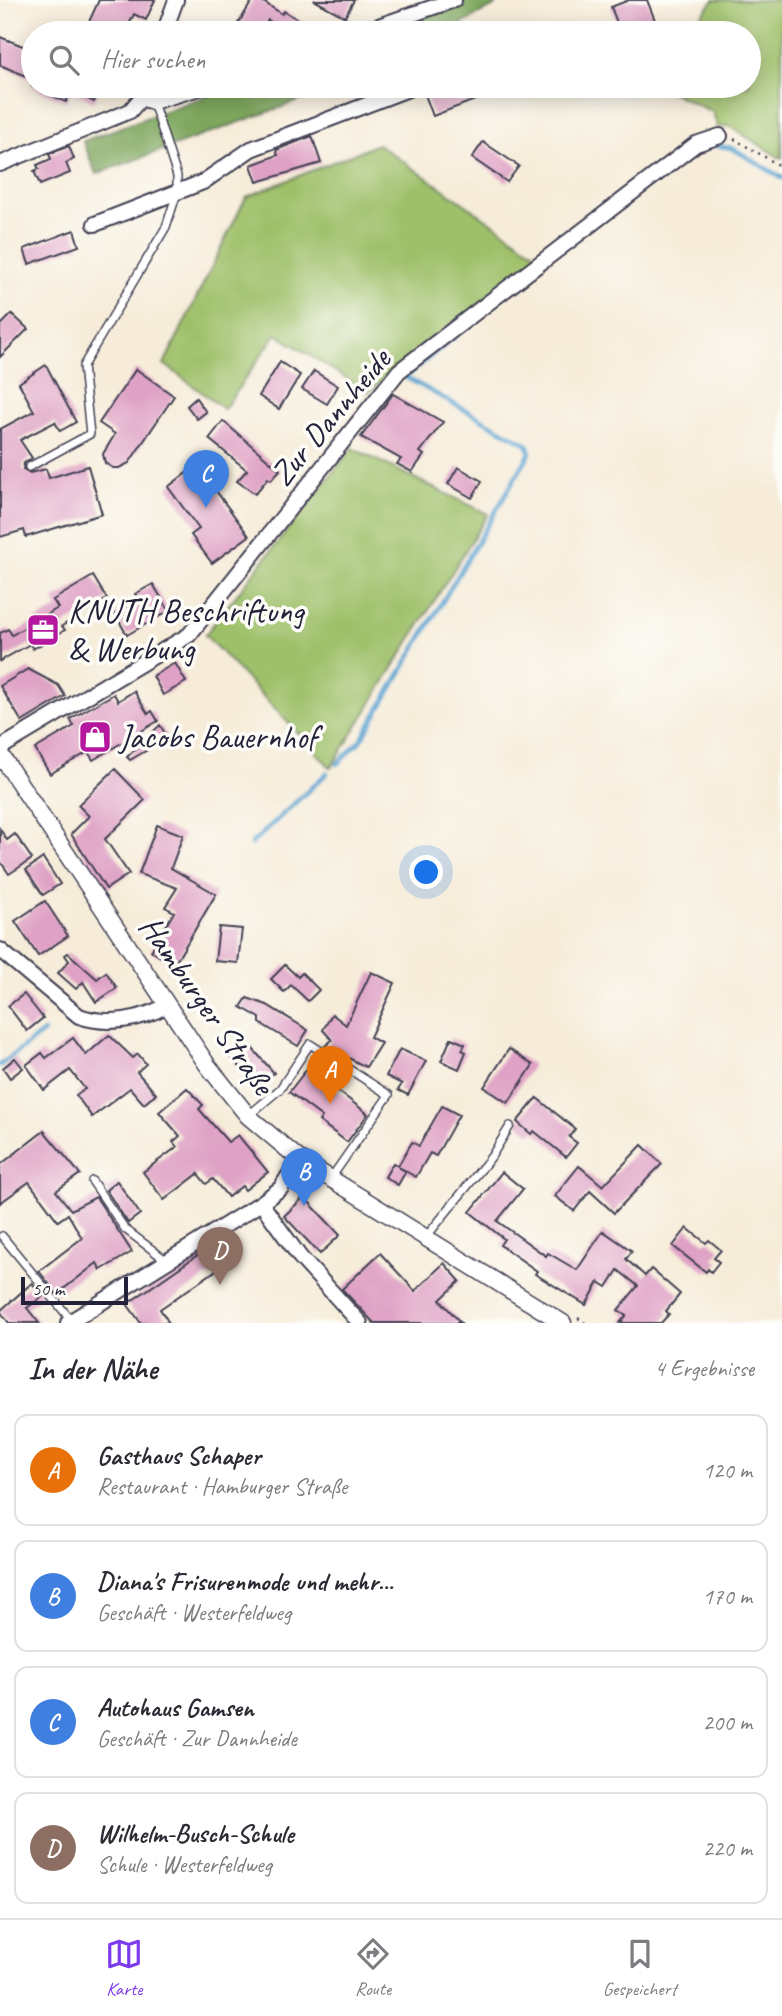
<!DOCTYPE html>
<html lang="de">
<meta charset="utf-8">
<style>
body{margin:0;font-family:Caveat,sans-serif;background:#f2f2f3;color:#2b2b33}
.scale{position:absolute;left:21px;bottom:18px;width:107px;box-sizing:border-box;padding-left:7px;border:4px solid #22223b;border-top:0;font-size:19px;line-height:24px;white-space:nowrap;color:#22223b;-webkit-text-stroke:5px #fdfcf7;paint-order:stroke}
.you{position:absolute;left:427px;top:873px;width:24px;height:24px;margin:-18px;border:5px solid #fff;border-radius:50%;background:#1a73e8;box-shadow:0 0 0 10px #1a73e833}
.badge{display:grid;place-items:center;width:46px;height:46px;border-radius:50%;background:#7c3aed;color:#fff;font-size:23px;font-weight:700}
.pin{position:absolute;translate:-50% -58px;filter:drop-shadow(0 2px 4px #0008)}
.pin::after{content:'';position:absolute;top:37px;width:24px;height:21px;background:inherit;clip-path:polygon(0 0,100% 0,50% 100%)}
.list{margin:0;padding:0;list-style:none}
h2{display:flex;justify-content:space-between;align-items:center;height:91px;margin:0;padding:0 28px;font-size:30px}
h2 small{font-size:23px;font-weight:400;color:#7c7c81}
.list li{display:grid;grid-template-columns:46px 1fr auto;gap:21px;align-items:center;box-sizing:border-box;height:112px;margin:0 14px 14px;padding:0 14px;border:2px solid #e1e1e2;border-radius:14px}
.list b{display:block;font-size:26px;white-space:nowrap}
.list p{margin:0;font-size:23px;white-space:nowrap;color:#7c7c81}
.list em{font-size:23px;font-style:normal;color:#7c7c81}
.icon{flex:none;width:38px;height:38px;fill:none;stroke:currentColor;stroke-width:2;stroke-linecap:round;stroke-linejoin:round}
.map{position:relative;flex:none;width:782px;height:1323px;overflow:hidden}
.search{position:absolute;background:#fff;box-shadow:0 4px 18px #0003;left:21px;right:21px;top:21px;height:77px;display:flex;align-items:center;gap:18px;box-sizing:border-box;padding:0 24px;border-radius:38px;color:#7c7c81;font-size:26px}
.sheet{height:595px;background:#fff}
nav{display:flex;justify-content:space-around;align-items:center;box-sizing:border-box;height:98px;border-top:2px solid #e1e1e2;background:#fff;font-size:19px;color:#7c7c81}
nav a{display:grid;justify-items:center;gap:4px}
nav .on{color:#7c3aed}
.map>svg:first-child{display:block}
</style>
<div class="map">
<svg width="782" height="1323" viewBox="0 0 782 1323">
<rect width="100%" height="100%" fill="#fdfcf7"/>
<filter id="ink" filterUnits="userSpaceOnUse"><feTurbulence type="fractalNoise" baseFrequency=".0143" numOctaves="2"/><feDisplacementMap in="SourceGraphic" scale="14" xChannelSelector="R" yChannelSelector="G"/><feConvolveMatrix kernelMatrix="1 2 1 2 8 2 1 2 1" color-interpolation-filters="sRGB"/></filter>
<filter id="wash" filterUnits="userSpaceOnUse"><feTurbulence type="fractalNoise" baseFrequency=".00686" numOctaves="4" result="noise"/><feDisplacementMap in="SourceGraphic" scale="28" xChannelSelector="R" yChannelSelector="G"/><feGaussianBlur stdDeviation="1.57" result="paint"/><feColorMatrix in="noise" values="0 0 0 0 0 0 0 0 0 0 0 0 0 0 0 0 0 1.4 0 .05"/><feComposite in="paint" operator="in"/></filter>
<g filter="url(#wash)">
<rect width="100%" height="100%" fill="#f6ecd9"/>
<!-- green -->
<g fill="#9ec069" stroke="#607152" stroke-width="2">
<path d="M714 0H782V159L729 126 717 127 713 112 658 86H749V33H687Z"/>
<path d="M378 144 540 256 368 392 276 334 224 409 164 364 246 197Z"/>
<path d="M352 448 488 514 331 768 205 635Z"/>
</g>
<!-- forest -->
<g fill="#7ea65d" stroke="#50644c" stroke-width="2">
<path d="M466 0H495L496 5 462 24V33H376Z"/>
<path d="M233 86H340L96 174 83 141Z"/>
</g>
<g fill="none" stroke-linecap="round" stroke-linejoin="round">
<!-- stream -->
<g stroke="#59a3d1" stroke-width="4.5">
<path d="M712 145 732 148 782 178"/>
<path d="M337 764 361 740 530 453 527 444 405 377 456 336"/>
<path d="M251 844 327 773"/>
<path d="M0 1065 44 1032"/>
</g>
</g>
<g id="blocks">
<!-- building -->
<g fill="#dfa1c5">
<path d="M99 0H155L146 20 134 14 125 33H107L88 24Z"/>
<path d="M253 0H260L282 14 284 11 305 24 299 33H288L268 20 260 33H232Z"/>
<path d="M314 0H354L345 17Z"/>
<path d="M629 0H647L656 23 630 33H621L611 7Z"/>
<path d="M0 37 33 50V79L0 65Z"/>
<path d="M31 86H101L94 102 71 91 66 102Z"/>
<path d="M434 86H509V87L433 116 424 92Z"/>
<path d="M312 136 321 163 257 182 251 165 278 155 276 150Z"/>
<path d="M483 142 519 166 507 182 472 158Z"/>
<path d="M69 146 74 159 66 163 70 173 40 185 34 171 39 169 37 165 51 159 49 154Z"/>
<path d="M74 230 79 246 29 264 24 249Z"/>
<path d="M12 314 28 329 0 357V326Z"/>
<path d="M280 362 300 375 279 409 259 396Z"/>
<path d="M46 365 76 422 60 431 55 422 20 440 32 458 24 463 23 469 30 473 46 469 49 478 88 466 102 514 26 537 24 530 0 537V429L34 411 19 383Z"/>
<path d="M136 369 174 396 129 463 119 468H113L105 463 103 454 115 434 99 423Z"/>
<path d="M314 371 338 386 327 404 302 389Z"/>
<path d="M393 394 443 422 420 452 424 455 412 472 397 464 401 459 361 437Z"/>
<path d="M196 398 206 412 197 419 187 406Z"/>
<path d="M223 421 280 470 271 480 268 478 255 494 237 481 247 470 209 439Z"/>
<path d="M197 465 249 536 212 563 191 535 199 529 168 487Z"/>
<path d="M458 467 482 481 472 498 448 484Z"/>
<path d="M93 576 107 599 62 626 65 630 33 649 30 644 0 661V633L8 629 12 635 58 608 53 600Z"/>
<path d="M153 584 169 611 127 635 115 614 139 600 135 594Z"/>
<path d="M175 663 186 682 163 695 153 676Z"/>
<path d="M28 669 58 685 65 696 22 722 0 686Z"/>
<path d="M134 691 148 714 152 711 158 721 93 760 88 752 50 774 35 749 74 726 70 719 114 694 118 701Z"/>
<path d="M160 725 168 738 130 760 127 757Z"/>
<path d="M115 769 145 800 105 839 129 874 106 889 71 834 89 816 78 805Z"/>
<path d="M157 825 183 835 171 868 216 894 174 965 151 951 174 912 165 907 177 888 139 874Z"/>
<path d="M0 829 7 840 15 834 32 859 9 874 0 861Z"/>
<path d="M43 858 60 884 43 895 26 870Z"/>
<path d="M45 901 68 936 38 956 15 921Z"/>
<path d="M219 927 242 929 238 963 215 961Z"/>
<path d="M68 953 97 979 106 972 117 988 96 1002 83 982 76 989 58 973 69 961 65 955Z"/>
<path d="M285 965 298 977 302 973 319 990 308 1001 291 985 284 992 271 979Z"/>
<path d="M371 972 395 983 370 1037 381 1043 366 1067 325 1046 332 1040 323 1030 332 1014 346 1025Z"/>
<path d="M24 994 43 1018 27 1031 8 1006Z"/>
<path d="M247 998 267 1005 308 1030 298 1046 260 1023V1018L241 1007Z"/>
<path d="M109 1035 133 1058 138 1054 146 1064 137 1072 156 1094 144 1104 130 1088 92 1117 76 1095 85 1089 70 1070 44 1090 26 1065 42 1053 46 1058 73 1038 86 1055Z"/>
<path d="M451 1038 465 1044 462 1050 466 1052 459 1069 441 1061Z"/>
<path d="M245 1040 274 1073 258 1087 229 1055Z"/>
<path d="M400 1049 426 1061 408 1095 398 1090 402 1084 386 1076Z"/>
<path d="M509 1049 533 1065 508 1103 484 1087Z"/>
<path d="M317 1056 333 1066 325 1081 368 1114 347 1142 319 1121 322 1117 289 1092Z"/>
<path d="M15 1058 23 1068 10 1078 3 1068Z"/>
<path d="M187 1088 203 1105 199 1109 228 1142 238 1135 268 1172 245 1190 242 1186 228 1197 213 1179 206 1184 198 1174 164 1200 143 1172 177 1147 173 1142 180 1136 159 1112Z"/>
<path d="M537 1098 575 1129 569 1137 577 1143 566 1157 534 1131 531 1134 517 1122Z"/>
<path d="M442 1106 459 1115 436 1156 430 1153 416 1177 398 1167 406 1171 398 1185 385 1177 393 1163 398 1166 412 1142 419 1146Z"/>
<path d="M44 1131 80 1174 56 1191 71 1210 96 1197 132 1252 101 1270 97 1263 57 1294 39 1271 82 1238 68 1214 58 1221 29 1182 0 1203V1165Z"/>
<path d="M642 1145 662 1164 614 1213 590 1191 574 1211 555 1196 579 1166 603 1186Z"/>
<path d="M502 1172 523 1189 497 1221 546 1256 548 1253 577 1270 603 1231 632 1251 626 1259 645 1276 651 1269 680 1294 666 1311 669 1314 661 1323H620L626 1316 618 1310 638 1286 618 1270 607 1287 599 1282 586 1305 535 1274 537 1271 500 1245 504 1239 470 1212Z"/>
<path d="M117 1181 140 1214 128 1223 106 1190Z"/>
<path d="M304 1197 340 1235 320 1254 284 1216Z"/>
<path d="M687 1228 706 1243 709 1240 721 1250 714 1258 719 1262 711 1272 708 1269 706 1272 673 1246Z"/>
<path d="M215 1243 228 1262 160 1309 169 1323H141L127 1304Z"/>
<path d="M380 1253 415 1291 444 1263 460 1281 440 1300 461 1323H374L342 1289Z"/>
<path d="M32 1283 43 1296 27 1308 39 1323H9L0 1311Z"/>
</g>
</g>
</g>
<g filter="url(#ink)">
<use href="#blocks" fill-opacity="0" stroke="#424053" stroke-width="2"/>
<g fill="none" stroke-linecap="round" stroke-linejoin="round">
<defs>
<g id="service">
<path d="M29 467 90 434 83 366 166 227 177 193V176L153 102"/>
<path d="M249 1115 280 1089 310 1044 389 1095 331 1178"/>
<path d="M92 1181 125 1229 167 1261"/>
<path d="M2 1236 71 1320"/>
<path d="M426 1237 491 1157 510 1126"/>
</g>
<g id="minor">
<path d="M164 33 176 0"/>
<path d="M358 33 454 0"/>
<path d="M141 98 153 102 206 86"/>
<path d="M0 164 130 111 141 98 146 86"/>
<path d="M95 224 203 182 251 149 416 86"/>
<path d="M0 748 189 635 399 371 696 144 720 136"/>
<path d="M0 950 79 1016C107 1026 142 1020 167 1005"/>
<path d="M261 1203 300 1257 360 1323"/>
<path d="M68 1323 261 1203 281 1188 299 1159"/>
</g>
<path id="tertiary" d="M0 754 208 1066 248 1116 299 1159 563 1323"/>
</defs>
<!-- service casing -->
<use href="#service" stroke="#424053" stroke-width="10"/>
<!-- minor casing -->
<use href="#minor" stroke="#424053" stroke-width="18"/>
<!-- tertiary casing -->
<use href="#tertiary" stroke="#424053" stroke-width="19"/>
<!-- path -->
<g stroke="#424053" stroke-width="2.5" stroke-dasharray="2 5" stroke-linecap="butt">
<path d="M734 139 782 167"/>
<path d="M578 1318 585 1323"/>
</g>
<!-- service -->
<use href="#service" stroke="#fff" stroke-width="7"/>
<!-- minor -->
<use href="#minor" stroke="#fff" stroke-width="14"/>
<!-- tertiary -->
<use href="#tertiary" stroke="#fff" stroke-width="16"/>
</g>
</g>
<!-- icons -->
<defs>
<symbol id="office-square" viewBox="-11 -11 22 22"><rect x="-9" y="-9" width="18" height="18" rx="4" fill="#b5179e" stroke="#fdfcf7"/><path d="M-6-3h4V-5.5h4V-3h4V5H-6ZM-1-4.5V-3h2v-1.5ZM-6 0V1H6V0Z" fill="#fff"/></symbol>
<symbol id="shop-square" viewBox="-11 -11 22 22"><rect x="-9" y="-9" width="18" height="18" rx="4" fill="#b5179e" stroke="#fdfcf7"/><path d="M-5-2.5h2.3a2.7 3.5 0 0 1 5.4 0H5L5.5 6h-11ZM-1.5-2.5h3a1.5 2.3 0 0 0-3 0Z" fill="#fff"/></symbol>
</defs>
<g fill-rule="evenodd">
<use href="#office-square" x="24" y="611" width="38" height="38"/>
<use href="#shop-square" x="76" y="718" width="38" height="38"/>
</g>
<g text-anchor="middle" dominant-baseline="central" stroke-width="7" stroke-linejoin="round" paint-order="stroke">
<!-- street labels -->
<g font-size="33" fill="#22223b" stroke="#fdfcf7">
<text transform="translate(330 417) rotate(-50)">Zur Dannheide</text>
<text transform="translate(207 1005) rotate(55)">Hamburger Straße</text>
</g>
<!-- poi labels -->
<g font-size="33" fill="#22223b" stroke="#fdfcf7" text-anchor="start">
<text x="68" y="611">KNUTH Beschriftung<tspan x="68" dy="38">&amp; Werbung</tspan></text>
<text x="119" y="737">Jacobs Bauernhof</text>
</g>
</g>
</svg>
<div class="scale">50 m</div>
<div class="you"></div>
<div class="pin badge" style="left:330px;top:1104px;background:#e8710a">A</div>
<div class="pin badge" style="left:304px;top:1206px;background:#3f7fe0">B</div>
<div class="pin badge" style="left:206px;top:508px;background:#3f7fe0">C</div>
<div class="pin badge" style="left:220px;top:1285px;background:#8d6e63">D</div>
<div class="search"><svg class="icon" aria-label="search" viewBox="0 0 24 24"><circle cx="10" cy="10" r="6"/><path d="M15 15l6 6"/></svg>Hier suchen</div>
</div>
<section class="sheet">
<h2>In der Nähe<small>4 Ergebnisse</small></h2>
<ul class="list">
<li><span class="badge" style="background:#e8710a">A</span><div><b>Gasthaus Schaper</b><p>Restaurant · Hamburger Straße</p></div><em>120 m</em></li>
<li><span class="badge" style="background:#3f7fe0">B</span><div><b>Diana's Frisurenmode und mehr...</b><p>Geschäft · Westerfeldweg</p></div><em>170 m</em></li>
<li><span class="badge" style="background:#3f7fe0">C</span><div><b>Autohaus Gamsen</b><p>Geschäft · Zur Dannheide</p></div><em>200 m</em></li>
<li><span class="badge" style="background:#8d6e63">D</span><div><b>Wilhelm-Busch-Schule</b><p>Schule · Westerfeldweg</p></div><em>220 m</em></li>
</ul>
</section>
<nav>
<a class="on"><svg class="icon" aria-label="map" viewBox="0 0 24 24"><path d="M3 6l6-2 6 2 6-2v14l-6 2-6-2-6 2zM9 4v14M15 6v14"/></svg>Karte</a>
<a><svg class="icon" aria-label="directions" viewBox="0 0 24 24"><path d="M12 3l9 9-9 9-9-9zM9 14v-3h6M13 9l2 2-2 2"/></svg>Route</a>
<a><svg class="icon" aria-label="saved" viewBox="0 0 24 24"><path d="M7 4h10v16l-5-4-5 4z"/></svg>Gespeichert</a>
</nav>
